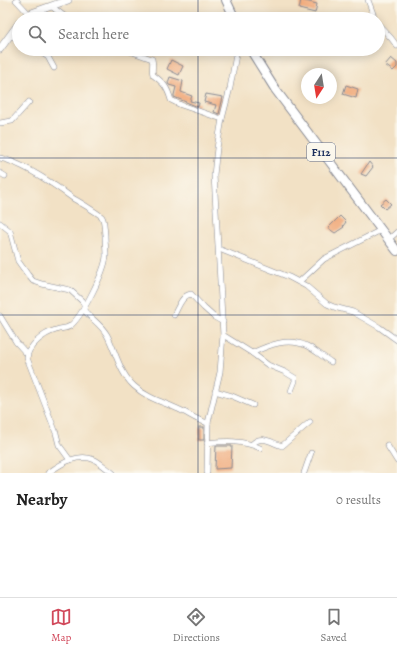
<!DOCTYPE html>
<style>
body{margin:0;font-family:Alegreya,serif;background:#f2f2f2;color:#222}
.compass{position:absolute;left:301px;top:68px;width:36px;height:36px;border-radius:50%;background:#fff;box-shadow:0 2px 10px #0003;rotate:192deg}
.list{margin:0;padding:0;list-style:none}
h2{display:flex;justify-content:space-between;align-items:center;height:52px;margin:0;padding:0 16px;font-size:17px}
h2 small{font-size:13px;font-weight:400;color:#767676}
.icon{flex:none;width:22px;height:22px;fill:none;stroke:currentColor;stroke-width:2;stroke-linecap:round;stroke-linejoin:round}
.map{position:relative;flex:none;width:397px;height:473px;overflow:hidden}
.search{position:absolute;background:#fff;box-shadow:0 2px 10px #0003;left:12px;right:12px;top:12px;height:44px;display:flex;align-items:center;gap:10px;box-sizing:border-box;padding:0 14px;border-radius:22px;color:#767676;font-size:15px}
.sheet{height:124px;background:#fff}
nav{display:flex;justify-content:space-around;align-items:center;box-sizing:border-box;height:56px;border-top:1px solid #e0e0e0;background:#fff;font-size:11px;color:#767676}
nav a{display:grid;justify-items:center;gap:2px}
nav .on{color:#d1495b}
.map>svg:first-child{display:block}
</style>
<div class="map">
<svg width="397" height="473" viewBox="0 0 397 473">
<rect width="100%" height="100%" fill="#fbf7ec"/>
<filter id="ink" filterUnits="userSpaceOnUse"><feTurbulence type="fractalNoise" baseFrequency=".025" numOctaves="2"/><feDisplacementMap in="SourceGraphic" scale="8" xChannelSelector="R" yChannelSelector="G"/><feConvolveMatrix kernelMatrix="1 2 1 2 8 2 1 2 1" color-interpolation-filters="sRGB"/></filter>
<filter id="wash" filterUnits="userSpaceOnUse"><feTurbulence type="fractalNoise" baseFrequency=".012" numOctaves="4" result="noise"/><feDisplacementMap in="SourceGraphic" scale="16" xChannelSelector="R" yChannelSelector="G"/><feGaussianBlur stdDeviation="0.9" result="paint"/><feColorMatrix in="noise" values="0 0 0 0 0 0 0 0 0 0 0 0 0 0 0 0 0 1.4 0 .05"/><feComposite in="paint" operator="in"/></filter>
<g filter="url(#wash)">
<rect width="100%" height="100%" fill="#f2e1c5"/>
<g id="blocks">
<!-- building -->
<g fill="#f0a777">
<path d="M301 0 317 4 315 13 299 9Z"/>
<path d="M391 58 397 63V67L393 71 385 65Z"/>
<path d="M171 60 183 66 179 75 167 69Z"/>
<path d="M170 77 183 81 181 92 192 96 190 101 199 103 198 107 174 97V95L176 87 169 85 168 83Z"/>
<path d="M346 85 358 89 356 98 343 94Z"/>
<path d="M206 94 223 97 219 114 214 112 216 105 204 102Z"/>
<path d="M369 162 373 167 366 176 361 174Z"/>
<path d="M386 199 391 204 385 209 380 204Z"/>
<path d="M340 216 346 222 343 226 344 227 335 233 328 228Z"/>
<rect x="199" y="427" width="5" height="13"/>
<path d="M216 446H232L231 468 215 469Z"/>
</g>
</g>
</g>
<g filter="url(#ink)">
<use href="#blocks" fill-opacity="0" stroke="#868892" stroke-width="1"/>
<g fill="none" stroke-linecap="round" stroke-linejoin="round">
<defs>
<g id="street">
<path d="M16 0 29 14"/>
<path d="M368 0 375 19"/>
<path d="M51 6 68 19"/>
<path d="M378 24 391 38 397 46"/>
<path d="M10 35 19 40"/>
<path d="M36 49 48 57 54 68"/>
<path d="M124 49 152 59C154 65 151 70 153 75 164 83 167 87 171 100L181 105 222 119"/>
<path d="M0 123 12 121 29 102"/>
<path d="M0 158C23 163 55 185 74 199 78 201 101 215 102 217 105 222 104 229 105 235 105 242 106 249 106 256 105 271 82 317 70 326 66 329 61 328 56 330 44 333 28 346 27 358L56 433 59 445 70 460"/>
<path d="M0 173 5 176"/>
<path d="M0 223 10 231 18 261 28 275 33 281 42 284 70 290 82 301 84 304V310C91 319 101 324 107 335 116 352 119 372 134 386 147 398 163 402 178 409 188 413 197 421 208 423"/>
<path d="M388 240 397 232"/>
<path d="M219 249 289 277 306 286 327 304 334 307 353 312 379 327 397 340"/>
<path d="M299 282 324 259 381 230"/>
<path d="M174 315C178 308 182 295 191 294L204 308 214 317 223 322"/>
<path d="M0 316 16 342 27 354"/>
<path d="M223 335 252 353 268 365 285 372 295 378V381L291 391"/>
<path d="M252 353C269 345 288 337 307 346 315 350 323 357 331 362"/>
<path d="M215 391 232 396 253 405"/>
<path d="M207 443C225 441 243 440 260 448"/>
<path d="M252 444C262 434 272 443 282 446L310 422"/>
<path d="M387 445 397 461"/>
<path d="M48 473C61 464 78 452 95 460 101 463 107 469 113 473"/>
<path d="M207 473 208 423 220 372 223 335 214 175 217 148 222 119 230 88 237 49"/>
<path d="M304 473 311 453"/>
</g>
<g id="secondary">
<path d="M23 19 29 14 68 0"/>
<path d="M0 49 19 23"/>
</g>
<g id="primary">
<path d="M226 0 235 19"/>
<path d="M250 49 275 89 397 251"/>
</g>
</defs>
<!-- street casing -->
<use href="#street" stroke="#868892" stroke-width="6"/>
<!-- secondary casing -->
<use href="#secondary" stroke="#868892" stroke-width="8"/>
<!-- primary casing -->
<use href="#primary" stroke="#868892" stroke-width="10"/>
<!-- street -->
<use href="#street" stroke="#fff" stroke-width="5"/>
<!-- secondary -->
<use href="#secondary" stroke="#fff" stroke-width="7"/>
<!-- primary -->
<use href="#primary" stroke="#fff" stroke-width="8"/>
</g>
</g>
<!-- grid -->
<path fill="none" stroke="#1b2f5e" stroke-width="1" stroke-opacity="0.55" d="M198 0V19M198 49V473M0 158H397M0 315H397"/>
<g text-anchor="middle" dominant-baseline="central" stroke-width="3" stroke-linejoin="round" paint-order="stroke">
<!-- shield labels -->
<rect fill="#fbf7ec" stroke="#5e6b89" stroke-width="1" x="307" y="143" width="28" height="18" rx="3"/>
<g font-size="11" font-weight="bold" fill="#1b2f5e">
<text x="321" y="152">F112</text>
</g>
</g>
</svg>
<svg class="compass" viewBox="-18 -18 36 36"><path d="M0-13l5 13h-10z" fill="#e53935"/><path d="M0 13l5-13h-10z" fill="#767676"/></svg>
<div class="search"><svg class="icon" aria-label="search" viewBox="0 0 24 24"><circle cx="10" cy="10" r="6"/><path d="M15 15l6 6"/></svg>Search here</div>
</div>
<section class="sheet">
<h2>Nearby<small>0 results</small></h2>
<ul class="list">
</ul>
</section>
<nav>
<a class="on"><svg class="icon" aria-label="map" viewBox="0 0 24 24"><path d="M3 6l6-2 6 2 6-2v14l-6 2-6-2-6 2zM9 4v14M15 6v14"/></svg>Map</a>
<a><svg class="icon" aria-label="directions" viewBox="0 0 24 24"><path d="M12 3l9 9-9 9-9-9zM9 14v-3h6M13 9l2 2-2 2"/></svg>Directions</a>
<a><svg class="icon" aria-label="saved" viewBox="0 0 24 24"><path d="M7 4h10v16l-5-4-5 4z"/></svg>Saved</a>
</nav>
